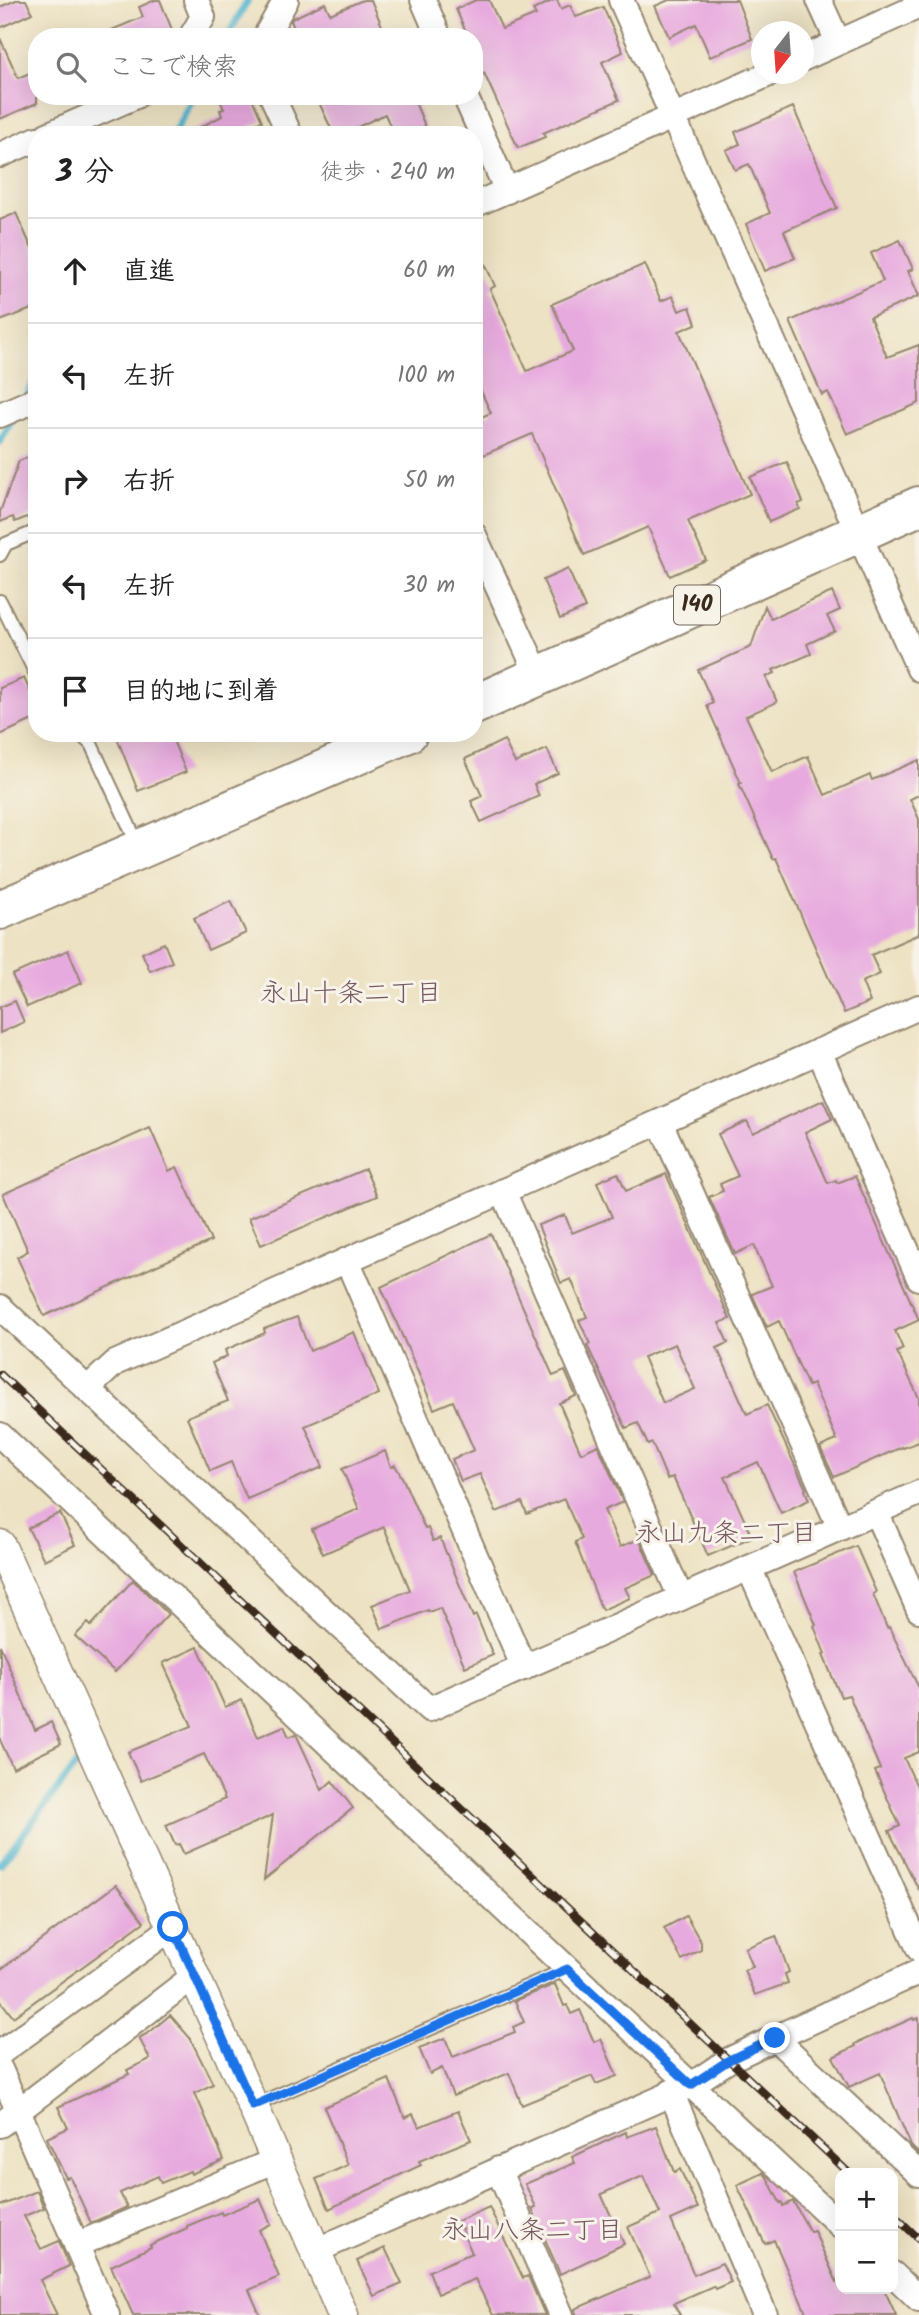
<!DOCTYPE html>
<html lang="ja">
<meta charset="utf-8">
<style>
body{margin:0;font-family:Kalam,"Klee One",sans-serif;background:#f6f6f6;color:#222}
.controls{position:absolute;right:21px;bottom:21px;display:grid;overflow:hidden;border-radius:14px;box-shadow:0 7px 28px #0002}
.controls button{width:63px;height:63px;display:grid;place-items:center;padding:0;border:0;border-bottom:2px solid #e0e0e0;background:#fff;color:#222;font:35px sans-serif}
.compass{position:absolute;left:751px;top:21px;width:63px;height:63px;border-radius:50%;background:#fff;box-shadow:0 7px 28px #0002;rotate:197deg}
.stop{position:absolute;width:21px;height:21px;margin:-16px;border:5px solid #1a73e8;border-radius:50%;background:#fff}
.stop.end{background:#1a73e8;border-color:#fff;box-shadow:0 2px 7px #0008}
.list{margin:0;padding:0;list-style:none}
h2{display:flex;justify-content:space-between;align-items:center;height:91px;margin:0;padding:0 28px;font-size:30px}
h2 small{font-size:23px;font-weight:400;color:#767676}
.list li{display:grid;grid-template-columns:46px 1fr auto;gap:21px;align-items:center;box-sizing:border-box;height:105px;padding:0 28px;border-top:2px solid #e0e0e0}
.list b{display:block;font-size:26px;white-space:nowrap}
.list em{font-size:23px;font-style:normal;color:#767676}
.icon{flex:none;width:38px;height:38px;fill:none;stroke:currentColor;stroke-width:2;stroke-linecap:round;stroke-linejoin:round}
.map{position:relative;flex:none;width:919px;height:2315px;overflow:hidden}
.search{position:absolute;background:#fff;box-shadow:0 7px 28px #0002;left:28px;top:28px;width:455px;height:77px;display:flex;align-items:center;gap:18px;box-sizing:border-box;padding:0 24px;border-radius:28px;color:#767676;font-size:26px}
.panel{position:absolute;background:#fff;box-shadow:0 7px 28px #0002;left:28px;top:126px;width:455px;height:616px;border-radius:28px}
.map>svg:first-child{display:block}
</style>
<div class="map">
<svg width="919" height="2315" viewBox="0 0 919 2315">
<rect width="100%" height="100%" fill="#f7f3e8"/>
<filter id="ink" filterUnits="userSpaceOnUse"><feTurbulence type="fractalNoise" baseFrequency=".0143" numOctaves="2"/><feDisplacementMap in="SourceGraphic" scale="14" xChannelSelector="R" yChannelSelector="G"/><feConvolveMatrix kernelMatrix="1 2 1 2 8 2 1 2 1" color-interpolation-filters="sRGB"/></filter>
<filter id="wash" filterUnits="userSpaceOnUse"><feTurbulence type="fractalNoise" baseFrequency=".00686" numOctaves="4" result="noise"/><feDisplacementMap in="SourceGraphic" scale="28" xChannelSelector="R" yChannelSelector="G"/><feGaussianBlur stdDeviation="1.57" result="paint"/><feColorMatrix in="noise" values="0 0 0 0 0 0 0 0 0 0 0 0 0 0 0 0 0 1.4 0 .05"/><feComposite in="paint" operator="in"/></filter>
<g filter="url(#wash)">
<rect width="100%" height="100%" fill="#ede2c3"/>
<g fill="none" stroke-linecap="round" stroke-linejoin="round">
<!-- stream -->
<g stroke="#51b5cf" stroke-width="7">
<path d="M227 37 248 0"/>
<path d="M173 135 194 96"/>
<path d="M26 396 37 376"/>
<path d="M0 442 13 418"/>
<path d="M0 1864 79 1761"/>
</g>
</g>
<g id="blocks">
<!-- building -->
<g fill="#e7aade" fill-rule="evenodd">
<path d="M16 0H26L32 13 0 28V7Z"/>
<path d="M155 0H160L175 37H95L143 17 139 7Z"/>
<path d="M363 0H371L382 26 378 28 382 37H298L291 21 293 18 325 3 330 14Z"/>
<path d="M476 0H489L502 29 536 15 533 10 554 0H557L561 9 570 5 576 17 603 7 623 52 602 62 619 100 543 133 545 137 518 148 484 73 474 77V37H468L456 9Z"/>
<path d="M669 0H737L752 39 710 57 696 24 669 37 655 6Z"/>
<path d="M0 38 18 78 32 72 37 82V103L0 119Z"/>
<path d="M218 96H251L262 121 232 135H185L222 116 220 110 224 109Z"/>
<path d="M316 96H423L414 100 429 135H394L385 114 341 135H334Z"/>
<path d="M793 107 837 208 784 231 795 258 765 271 746 224 770 213 749 164 735 170 726 150 740 144 735 132Z"/>
<path d="M16 213 37 260V307L0 321V220Z"/>
<path d="M474 239 495 286 490 289 527 371 573 351 552 304 645 264 661 301 673 296 679 311 690 307 696 324 679 331 750 494 688 521 706 560 670 576 648 527 584 555 532 434 474 459V420L491 413 474 376Z"/>
<path d="M900 240 913 269 908 271 919 296 870 317 887 357 919 345V403L847 434 828 392 822 395 790 321 883 281 871 253Z"/>
<path d="M37 453V513L15 522 13 517 0 522V512L19 461Z"/>
<path d="M787 462 803 502 798 504 800 509 769 522 750 477Z"/>
<path d="M568 569 585 608 560 619 543 580Z"/>
<path d="M832 592 840 610 827 616 835 631 807 644 811 654 773 670 775 673 766 677 777 702 746 716 772 772 808 756 825 795 870 775 872 780 919 760V795L910 799 919 819V934L871 955 880 974 862 982 870 1002 844 1013 776 858 773 859 739 784 741 783 707 706 713 703 698 670 751 647 765 606 771 619Z"/>
<path d="M24 678 37 707V718L0 735V688Z"/>
<path d="M115 733H170L186 772 138 791Z"/>
<path d="M504 740 515 763 547 749 558 773 534 784 539 796 481 822 471 801 482 796 465 759Z"/>
<path d="M231 901 246 933 208 950 194 918Z"/>
<path d="M164 943 172 962 150 971 142 953Z"/>
<path d="M68 950 82 983 27 1007 12 975Z"/>
<path d="M15 1001 24 1022 0 1033V1007Z"/>
<path d="M823 1100 832 1119 805 1132 828 1183 836 1180 837 1183 855 1176 919 1320 895 1331 903 1349 897 1352 919 1398V1442L903 1448 902 1447 834 1477 820 1447 837 1440 813 1384 808 1386 779 1321 767 1327 752 1294 772 1286 754 1245 735 1254 709 1197 723 1191 720 1184 738 1176 718 1134 747 1121 753 1133Z"/>
<path d="M150 1128 169 1171 177 1167 211 1241 44 1316 17 1257 28 1251 3 1194Z"/>
<path d="M365 1169 377 1196 261 1245 249 1218Z"/>
<path d="M618 1173 626 1191 666 1174 730 1319 719 1323 728 1343 717 1348 747 1414 767 1405 806 1489 805 1490 809 1500 781 1513 758 1462 725 1477 752 1537 708 1556 673 1477 667 1479 652 1443 648 1445 638 1423 626 1428 587 1345 590 1344 579 1320 587 1317 571 1279 561 1283 538 1225 565 1215 572 1233 612 1217 597 1182ZM675 1344 695 1389 663 1403 643 1357Z"/>
<path d="M491 1234 553 1376 565 1371 576 1396 559 1403 581 1453 598 1445 623 1502 604 1510 620 1547 639 1539 655 1575 625 1588 630 1598 602 1610 575 1542 582 1539 564 1499 527 1514 522 1502 496 1512 480 1474 461 1481 452 1459 474 1450 453 1401 434 1409 381 1287Z"/>
<path d="M297 1317 310 1351 354 1332 379 1394 305 1426 323 1467 247 1499 231 1462 210 1471 187 1417 228 1401 212 1363 227 1356 225 1350 265 1333 264 1329Z"/>
<path d="M385 1451 391 1467 395 1465 403 1479 425 1529 428 1528 433 1541 440 1538 473 1617 476 1615 493 1655 465 1667 440 1608 429 1612 428 1610 382 1629 372 1605 410 1590 384 1527 323 1554 312 1529 359 1509 342 1469Z"/>
<path d="M60 1513 75 1545 44 1560 28 1528Z"/>
<path d="M856 1546 876 1592 873 1594 887 1628 889 1627 919 1688V1752L904 1758 919 1791V1890L889 1831 900 1826 875 1771 880 1769 849 1695 841 1697 823 1655 825 1654 814 1626 816 1625 794 1572Z"/>
<path d="M133 1580 168 1614 115 1672 75 1636 88 1623 91 1626Z"/>
<path d="M0 1645 35 1730 51 1722 61 1744 13 1768 0 1740Z"/>
<path d="M198 1647 225 1707 242 1700 258 1737 284 1726 289 1737 296 1734 322 1790 332 1781 353 1808 264 1880 273 1815 184 1854 179 1844 175 1845 166 1825 225 1799 204 1754 141 1781 128 1752 192 1726 163 1663Z"/>
<path d="M116 1885 144 1922 13 2017 0 2000V1970Z"/>
<path d="M686 1916 701 1942V1950L682 1960 664 1928Z"/>
<path d="M776 1936 789 1972 785 1974 788 1983 755 1995 744 1970 753 1967 745 1948Z"/>
<path d="M555 1984 564 2006 567 2005 571 2014 580 2010 594 2042 601 2039 617 2076 596 2084 592 2076 522 2105 509 2073 453 2096 442 2068 430 2074 419 2048 445 2038 453 2057 515 2032 513 2027 524 2022 515 2001Z"/>
<path d="M170 2015 190 2038 213 2084 195 2093 224 2160 191 2174 190 2171 161 2183 158 2176 120 2193 127 2207 91 2223 70 2177 66 2178 47 2138 68 2128 58 2107 129 2074 127 2070 150 2059 139 2038 150 2032Z"/>
<path d="M913 2018 914 2020 919 2018V2154L911 2146 880 2073 849 2087 833 2057 856 2046 855 2044Z"/>
<path d="M389 2079 405 2118 413 2114 419 2127 458 2111 471 2140 419 2161 421 2165 329 2209 316 2179 348 2165 324 2107Z"/>
<path d="M656 2126 674 2172 680 2169 698 2208 671 2220 694 2275 722 2263 731 2282 715 2289 713 2286 674 2303 680 2315H576L575 2309 650 2277 628 2227 660 2213 643 2176 601 2194 624 2244 560 2274 532 2209 536 2207 525 2184 575 2163 572 2157 626 2132 627 2137Z"/>
<path d="M763 2173 767 2177 780 2203 782 2202 783 2206 793 2201 810 2232 814 2231 840 2289H884L896 2315H807L774 2240 765 2244 737 2185Z"/>
<path d="M37 2191 44 2208 24 2216 41 2249 59 2241 69 2266 40 2280 57 2315H0V2206Z"/>
<path d="M260 2199 271 2224 259 2230 279 2277 249 2290 260 2315H133L111 2266 151 2247 150 2245 187 2228V2226L221 2212 222 2215Z"/>
<path d="M489 2207 523 2278 528 2276 545 2315H493L475 2279 438 2294 429 2271 472 2253 458 2221Z"/>
<path d="M385 2248 402 2284 374 2296 357 2261Z"/>
</g>
</g>
</g>
<g filter="url(#ink)">
<use href="#blocks" fill-opacity="0" stroke="#948670" stroke-width="2"/>
<g fill="none" stroke-linecap="round" stroke-linejoin="round">
<defs>
<g id="service">
<path d="M0 555 6 544 37 531"/>
<path d="M0 601 37 676"/>
<path d="M79 733 91 744 139 847"/>
<path d="M253 2106 567 1969"/>
</g>
<g id="minor">
<path d="M423 0 439 37"/>
<path d="M621 0 919 669"/>
<path d="M819 0 838 42"/>
<path d="M191 37 203 17 196 0"/>
<path d="M265 37 286 0"/>
<path d="M804 58 919 6"/>
<path d="M272 96 290 135"/>
<path d="M465 96 507 191"/>
<path d="M47 135 136 96"/>
<path d="M0 155 37 139"/>
<path d="M474 205 769 74"/>
<path d="M0 415 37 399"/>
<path d="M474 535 539 677"/>
<path d="M819 1051 919 1278"/>
<path d="M660 1122 840 1528"/>
<path d="M503 1191 681 1598"/>
<path d="M347 1260 524 1668"/>
<path d="M0 1307 429 1709 919 1493"/>
<path d="M87 1389 115 1363 919 1007"/>
<path d="M0 1435 840 2225"/>
<path d="M876 1512 919 1610"/>
<path d="M749 1568 919 1949"/>
<path d="M919 1972 775 2038 919 2174"/>
<path d="M0 2053 173 1927"/>
<path d="M0 2069 107 2315"/>
<path d="M671 2092 765 2315"/>
<path d="M0 2125 194 1976"/>
<path d="M498 2169 561 2315"/>
<path d="M76 2245 276 2160"/>
<path d="M315 2251 691 2085 729 2060 775 2038"/>
<path d="M893 2274 919 2299"/>
</g>
<path id="tertiary" d="M0 1545 253 2106 343 2315"/>
<g id="primary">
<path d="M474 705 919 506"/>
<path d="M0 910 408 733"/>
</g>
</defs>
<!-- service casing -->
<use href="#service" stroke="#948670" stroke-width="16"/>
<!-- minor casing -->
<use href="#minor" stroke="#948670" stroke-width="28"/>
<!-- tertiary casing -->
<use href="#tertiary" stroke="#948670" stroke-width="33"/>
<!-- primary casing -->
<use href="#primary" stroke="#948670" stroke-width="42"/>
<!-- service -->
<use href="#service" stroke="#fff" stroke-width="12"/>
<!-- minor -->
<use href="#minor" stroke="#fff" stroke-width="24"/>
<!-- tertiary -->
<use href="#tertiary" stroke="#fff" stroke-width="30"/>
<!-- primary -->
<use href="#primary" stroke="#fff" stroke-width="38"/>
<defs>
<g id="rail">
<path d="M0 1374 849 2173"/>
<path d="M893 2214 919 2239"/>
</g>
</defs>
<!-- rail casing -->
<use href="#rail" stroke="#3b2a1e" stroke-width="8"/>
<!-- rail -->
<use href="#rail" stroke="#f7f3e8" stroke-width="5" stroke-dasharray="16" stroke-linecap="butt"/>
</g>
</g>
<g fill="none" stroke-linecap="round" stroke-linejoin="round" filter="url(#ink)">
<!-- route -->
<path stroke="#1a73e8" stroke-width="9" d="M173 1927 253 2106 567 1969 691 2085 729 2060 775 2038"/>
</g>
<g text-anchor="middle" dominant-baseline="central" stroke-width="6" stroke-linejoin="round" paint-order="stroke">
<!-- shield labels -->
<rect fill="#f7f3e8" stroke="#73665b" stroke-width="2" x="674" y="585.5" width="46" height="39" rx="5"/>
<g font-size="23" font-weight="bold" fill="#3b2a1e">
<text x="697" y="605">140</text>
</g>
<!-- neighbourhood labels -->
<g font-size="26" fill="#775761" stroke="#f7f3e8">
<text x="351" y="994">永山十条二丁目</text>
<text x="726" y="1534">永山九条二丁目</text>
<text x="532" y="2231">永山八条二丁目</text>
</g>
</g>
</svg>
<div class="controls">
<button>+</button>
<button>−</button>
</div>
<svg class="compass" viewBox="-18 -18 36 36"><path d="M0-13l5 13h-10z" fill="#e53935"/><path d="M0 13l5-13h-10z" fill="#767676"/></svg>
<div class="stop" style="left:173px;top:1927px"></div>
<div class="stop end" style="left:775px;top:2038px"></div>
<div class="search"><svg class="icon" aria-label="search" viewBox="0 0 24 24"><circle cx="10" cy="10" r="6"/><path d="M15 15l6 6"/></svg>ここで検索</div>
<section class="panel">
<h2>3 分<small>徒歩 · 240 m</small></h2>
<ul class="list">
<li><svg class="icon" aria-label="ahead" viewBox="0 0 24 24"><path d="M12 20V5M6 11l6-6 6 6"/></svg><div><b>直進</b></div><em>60 m</em></li>
<li><svg class="icon" aria-label="left" viewBox="0 0 24 24"><path d="M17 20v-9H6M10 6l-5 5 5 5"/></svg><div><b>左折</b></div><em>100 m</em></li>
<li><svg class="icon" aria-label="right" viewBox="0 0 24 24"><path d="M7 20v-9h11M14 6l5 5-5 5"/></svg><div><b>右折</b></div><em>50 m</em></li>
<li><svg class="icon" aria-label="left" viewBox="0 0 24 24"><path d="M17 20v-9H6M10 6l-5 5 5 5"/></svg><div><b>左折</b></div><em>30 m</em></li>
<li><svg class="icon" aria-label="arrive" viewBox="0 0 24 24"><path d="M6 21V4h12l-3 4 3 4H6"/></svg><div><b>目的地に到着</b></div></li>
</ul>
</section>
</div>
